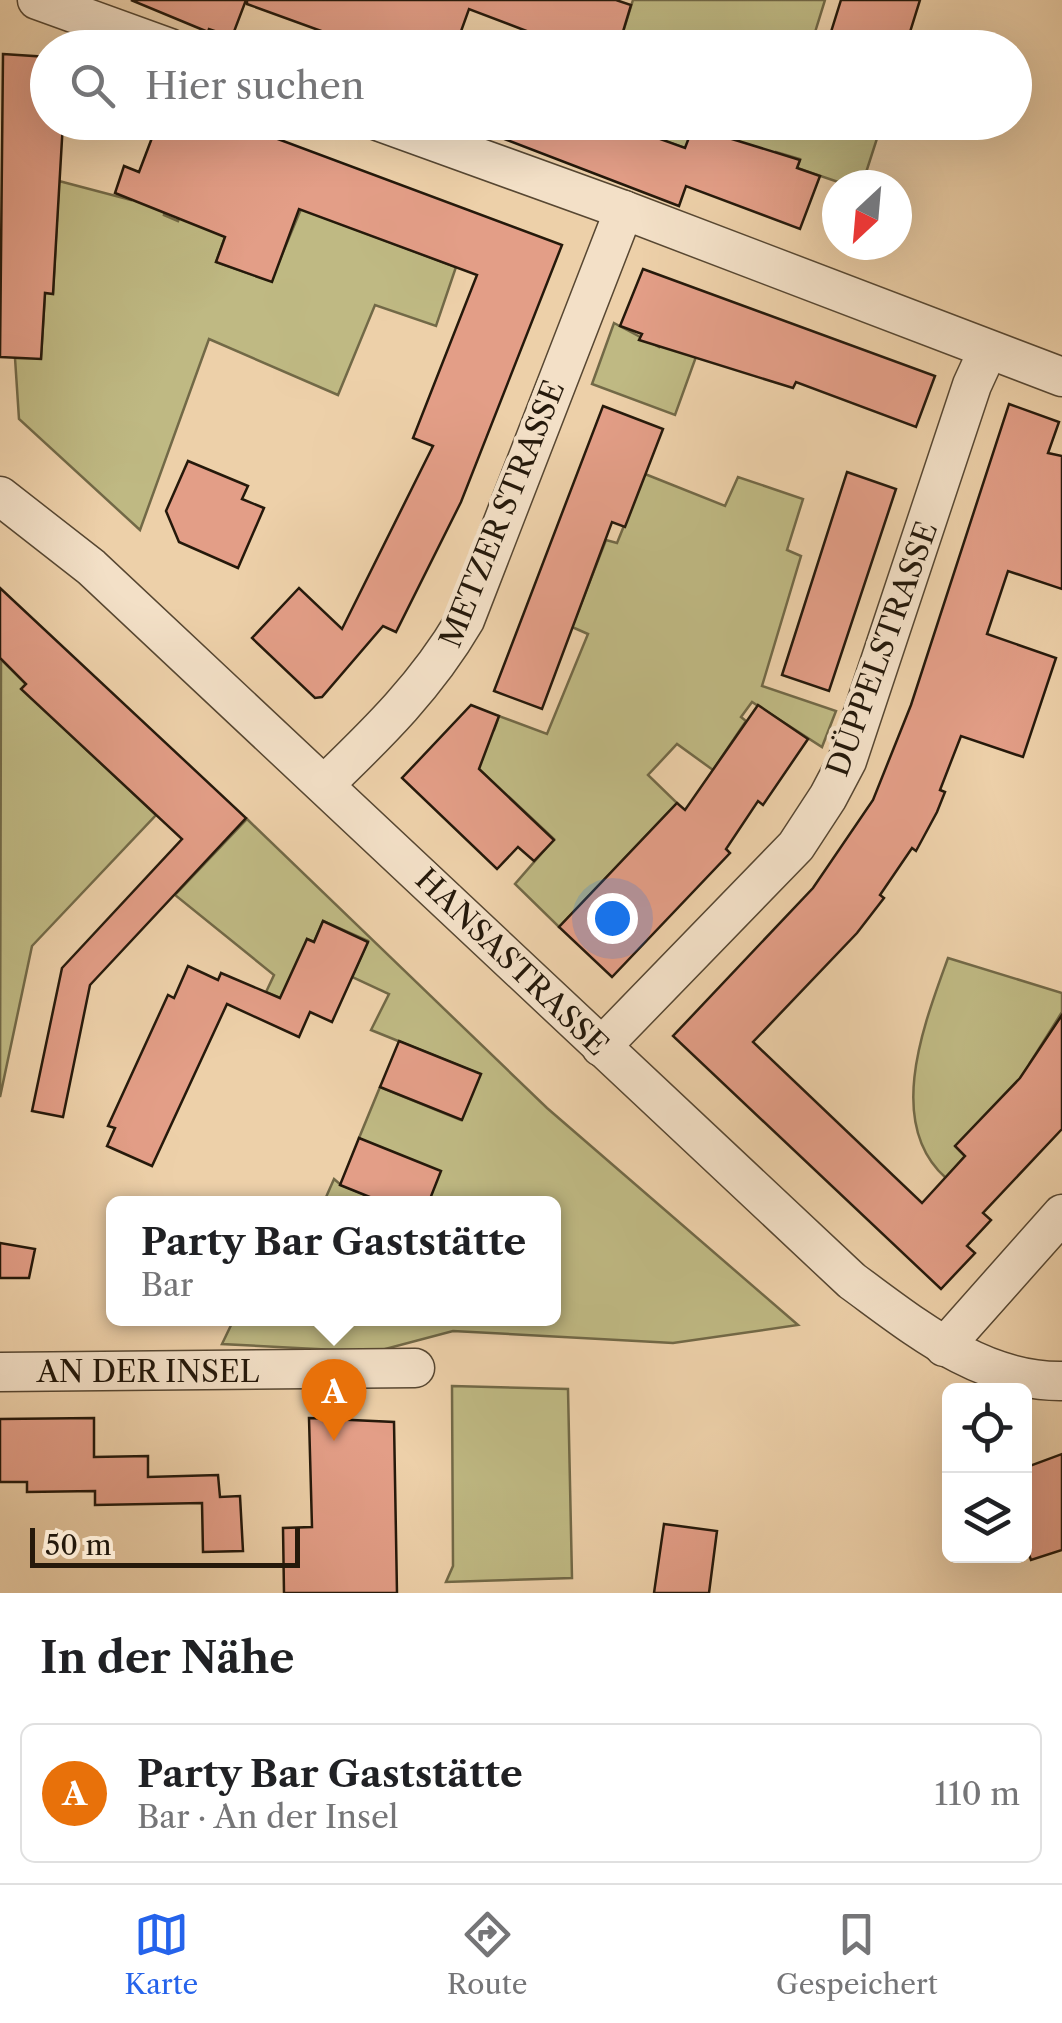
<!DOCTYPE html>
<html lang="de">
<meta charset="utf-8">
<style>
body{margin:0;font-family:"Libre Caslon Text",serif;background:#f2f2f2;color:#202124}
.controls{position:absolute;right:30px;bottom:30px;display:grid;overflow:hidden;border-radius:15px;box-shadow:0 10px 40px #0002}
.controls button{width:90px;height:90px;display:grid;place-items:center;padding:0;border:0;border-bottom:2px solid #e0e0e0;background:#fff;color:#202124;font:50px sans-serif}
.compass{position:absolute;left:822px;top:170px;width:90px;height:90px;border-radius:50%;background:#fff;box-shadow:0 10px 40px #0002;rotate:206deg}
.scale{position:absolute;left:30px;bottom:25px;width:270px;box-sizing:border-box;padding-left:10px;border:5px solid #25190b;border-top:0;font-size:28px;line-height:35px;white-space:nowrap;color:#25190b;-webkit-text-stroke:8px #f3e0c7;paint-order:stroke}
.you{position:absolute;left:612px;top:918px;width:35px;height:35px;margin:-25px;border:8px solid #fff;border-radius:50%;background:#1a73e8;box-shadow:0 0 0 15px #1a73e833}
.badge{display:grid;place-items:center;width:65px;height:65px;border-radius:50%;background:#2563eb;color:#fff;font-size:32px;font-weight:700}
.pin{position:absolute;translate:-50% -82px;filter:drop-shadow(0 2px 5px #0008)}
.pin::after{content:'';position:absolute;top:52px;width:35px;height:30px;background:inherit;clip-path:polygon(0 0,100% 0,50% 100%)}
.popup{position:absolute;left:106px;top:1196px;width:455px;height:130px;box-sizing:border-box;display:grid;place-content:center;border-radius:15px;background:#fff;filter:drop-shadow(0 2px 8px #0005);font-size:32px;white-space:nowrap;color:#757577}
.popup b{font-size:38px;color:#202124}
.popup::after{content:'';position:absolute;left:50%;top:100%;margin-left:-20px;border:20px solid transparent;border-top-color:#fff}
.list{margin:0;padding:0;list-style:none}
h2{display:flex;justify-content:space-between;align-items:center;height:130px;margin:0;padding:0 40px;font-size:42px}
h2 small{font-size:32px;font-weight:400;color:#757577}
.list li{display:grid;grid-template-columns:65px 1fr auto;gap:30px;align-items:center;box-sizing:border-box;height:140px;margin:0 20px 20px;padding:0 20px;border:2px solid #e0e0e0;border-radius:15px}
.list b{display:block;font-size:38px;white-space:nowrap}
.list p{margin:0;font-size:32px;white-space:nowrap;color:#757577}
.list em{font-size:32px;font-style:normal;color:#757577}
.icon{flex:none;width:55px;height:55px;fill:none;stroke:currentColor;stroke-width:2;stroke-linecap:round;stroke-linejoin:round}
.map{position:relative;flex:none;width:1062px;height:1593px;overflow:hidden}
.search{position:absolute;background:#fff;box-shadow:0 10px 40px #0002;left:30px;right:30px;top:30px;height:110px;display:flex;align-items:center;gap:25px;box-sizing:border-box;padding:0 35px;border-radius:55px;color:#757577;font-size:38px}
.sheet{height:290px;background:#fff}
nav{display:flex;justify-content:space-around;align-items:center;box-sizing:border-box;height:140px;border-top:2px solid #e0e0e0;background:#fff;font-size:28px;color:#757577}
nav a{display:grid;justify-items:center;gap:5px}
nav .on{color:#2563eb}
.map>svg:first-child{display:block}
</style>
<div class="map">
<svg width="1062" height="1593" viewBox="0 0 1062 1593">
<rect width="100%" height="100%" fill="#edd0a9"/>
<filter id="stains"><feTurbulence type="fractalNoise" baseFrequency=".002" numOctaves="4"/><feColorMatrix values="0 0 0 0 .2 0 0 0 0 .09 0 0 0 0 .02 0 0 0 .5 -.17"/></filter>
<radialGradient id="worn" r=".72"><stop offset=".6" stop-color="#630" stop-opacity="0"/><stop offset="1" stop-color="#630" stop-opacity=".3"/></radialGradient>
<!-- green -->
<g fill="#bfb983" stroke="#726947" stroke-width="2.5">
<path d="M633 0H825L812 42 834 47 628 48 620 42Z"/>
<path d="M613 123H882L862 185H847L797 168 800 159 776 152 774 157 737 144 741 133 727 128 723 137 685 148Z"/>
<path d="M59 181 131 200 139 181 172 195 164 215 178 221 187 200 239 199 216 262 271 281 301 209 456 267 436 326 375 305 338 395 209 339 140 530 19 419 15 358H41L45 293H53Z"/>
<path d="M614 323 659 347 661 341 701 343 675 415 592 384Z"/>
<path d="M645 474 725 506 738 477 803 499 787 550 801 556 762 686 836 711 822 747 752 702 741 717 746 721 713 770 677 744 648 775 677 803 559 927 515 884 554 839 464 755 494 730 499 716 547 734 588 634 572 627 606 540 617 543Z"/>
<path d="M1 659 26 684 22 689 156 815 32 946 0 1097Z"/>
<path d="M247 819 547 1108 798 1325 673 1343 453 1331 374 1352 222 1344 234 1319 554 1318V1204L428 1203 359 1138 380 1087 461 1120 480 1074 371 1030 389 994 352 977 368 941 323 921 314 942 307 939 287 1001 266 992 274 975 175 895Z"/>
<path d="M948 958 1062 993V1012L1030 1063 1041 1071 956 1147 965 1156 946 1178C884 1123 925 1022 948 958Z"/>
<path d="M334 1179 341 1185 387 1204H323Z"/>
<path d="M452 1386 568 1389 572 1578 446 1582 453 1566Z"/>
</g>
<!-- building -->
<g fill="#e39e87" stroke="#25190b" stroke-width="2.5">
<path d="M131 0H246L232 37 209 29 208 32Z"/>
<path d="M247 0H616L631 5 618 48H532L537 35 469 9 455 48H368L247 4Z"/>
<path d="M841 0H920L905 48H826Z"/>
<path d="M3 54 48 57V122H63L53 294 45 293 41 359 0 357Z"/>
<path d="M158 122H232L562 245 461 502 396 632 383 626 322 697 315 698 252 638 299 588 342 629 433 446 413 438 477 275 299 209 272 282 216 262 225 237 115 193 124 166 139 172Z"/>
<path d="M460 122H613L685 148 693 127 800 160 797 168 820 176 800 229 686 186 679 206Z"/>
<path d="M643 269 935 376 916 427 796 382 793 388 639 340 642 334 620 326Z"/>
<path d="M1009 404 1059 422 1048 453 1062 456V589L1008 571 987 634 1056 658 1023 757 961 736 940 790 945 792 937 812 916 851 912 848 880 895 884 898 857 933 753 1042 922 1203 965 1156 955 1146 1020 1078 1062 1015V1129L983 1213 991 1220 967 1246 975 1253 941 1289 673 1036 813 888 873 800 911 705Z"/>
<path d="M603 406 663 429 625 527 612 522 542 709 494 691Z"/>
<path d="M188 461 248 486 242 499 264 508 238 568 179 542 166 511Z"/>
<path d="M847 472 896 489 829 691 782 675Z"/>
<path d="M0 588 246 818 90 985 63 1117 32 1111 62 968 182 839 21 689 26 684 0 658Z"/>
<path d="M471 705 499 716 479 769 554 840 534 861 518 847 497 869 402 778Z"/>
<path d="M758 705 808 739 763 805 758 801 726 849 730 853 612 977 559 927 677 803 685 810Z"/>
<path d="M323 921 368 942 332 1022 310 1012 299 1037 227 1004 152 1166 107 1146 115 1128 108 1126 168 995 174 998 188 966 218 980 221 973 280 998 307 939 314 942Z"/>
<path d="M399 1041 481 1074 462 1120 380 1087Z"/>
<path d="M359 1138 441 1171 428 1204H387L340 1185Z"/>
<path d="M0 1243 35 1249 29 1278H0Z"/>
<path d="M94 1418V1457L148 1456V1477L218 1475 220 1497 240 1496 243 1551 203 1552 202 1503 95 1505V1491L27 1492V1482H0V1419Z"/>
<path d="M309 1418 394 1422 397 1593H284L283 1528 312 1527Z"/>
<path d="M1062 1454V1550L1031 1560 1024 1541V1468Z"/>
<path d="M664 1524 717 1531 709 1593H654Z"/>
</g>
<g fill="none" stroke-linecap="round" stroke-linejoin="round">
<defs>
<g id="street">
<path d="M37 0 170 48"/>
<path d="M380 122 624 210 1062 377"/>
<path d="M0 496 91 567 852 1281C914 1326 980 1382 1062 1381"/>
<path d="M325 784C379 732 427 685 465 620L624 210"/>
<path d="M601 1047 796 846 828 797 847 761 972 385 988 350"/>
<path d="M944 1347 1062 1214"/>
<path d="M0 1372 415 1368"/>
</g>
</defs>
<!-- street casing -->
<use href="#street" stroke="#574732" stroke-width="41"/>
<!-- street -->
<use href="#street" stroke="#f3e0c7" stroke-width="38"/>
</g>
<g text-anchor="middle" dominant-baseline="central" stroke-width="9" stroke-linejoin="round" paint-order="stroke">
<!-- street labels -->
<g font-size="30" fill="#25190b" stroke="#f3e0c7">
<text transform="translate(502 514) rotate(-68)">METZER STRASSE</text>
<text transform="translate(882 649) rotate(-70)">DÜPPELSTRASSE</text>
<text transform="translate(512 962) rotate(44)">HANSASTRASSE</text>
<text x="148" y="1371">AN DER INSEL</text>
</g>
</g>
<rect width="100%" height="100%" filter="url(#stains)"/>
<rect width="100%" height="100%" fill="url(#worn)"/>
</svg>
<div class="controls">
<button><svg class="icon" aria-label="locate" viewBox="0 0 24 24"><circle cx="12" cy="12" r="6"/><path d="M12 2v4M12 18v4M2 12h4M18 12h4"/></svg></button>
<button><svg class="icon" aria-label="layers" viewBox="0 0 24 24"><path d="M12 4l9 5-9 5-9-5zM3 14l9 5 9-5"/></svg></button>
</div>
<svg class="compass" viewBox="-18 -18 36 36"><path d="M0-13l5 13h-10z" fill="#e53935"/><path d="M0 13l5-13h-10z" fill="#757577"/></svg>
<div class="scale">50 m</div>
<div class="you"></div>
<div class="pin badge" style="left:334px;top:1441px;background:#e8710a">A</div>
<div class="popup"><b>Party Bar Gaststätte</b>Bar</div>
<div class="search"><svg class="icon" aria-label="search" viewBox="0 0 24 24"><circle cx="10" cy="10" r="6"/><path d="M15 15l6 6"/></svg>Hier suchen</div>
</div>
<section class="sheet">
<h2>In der Nähe<small></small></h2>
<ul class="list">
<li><span class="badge" style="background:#e8710a">A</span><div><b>Party Bar Gaststätte</b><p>Bar · An der Insel</p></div><em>110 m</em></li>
</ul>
</section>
<nav>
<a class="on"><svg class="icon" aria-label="map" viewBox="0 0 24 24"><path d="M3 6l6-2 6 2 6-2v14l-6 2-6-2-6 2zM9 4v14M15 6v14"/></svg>Karte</a>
<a><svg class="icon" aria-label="directions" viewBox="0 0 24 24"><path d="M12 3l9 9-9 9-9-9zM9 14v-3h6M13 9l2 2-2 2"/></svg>Route</a>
<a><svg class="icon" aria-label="saved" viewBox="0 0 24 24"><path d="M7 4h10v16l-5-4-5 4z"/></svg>Gespeichert</a>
</nav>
